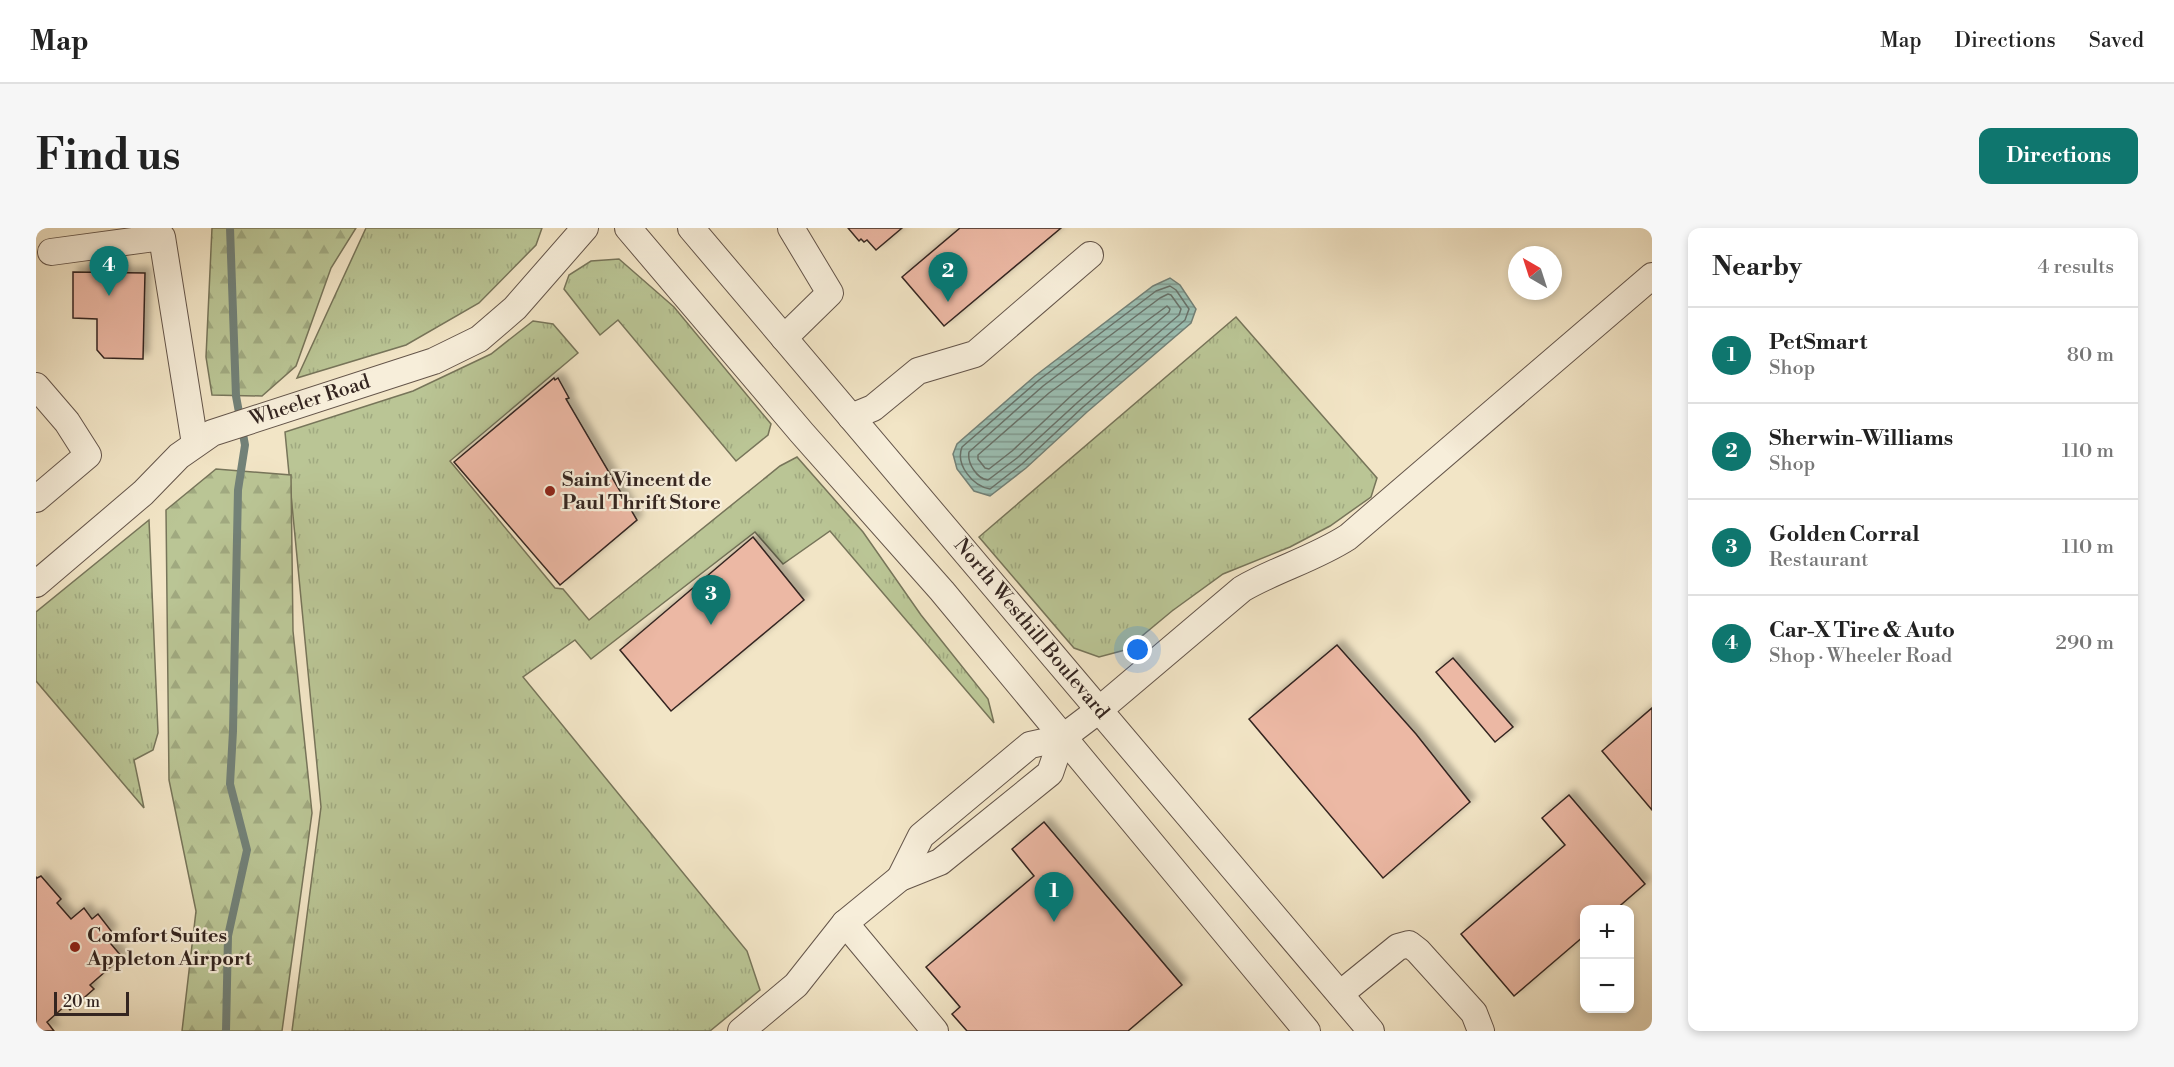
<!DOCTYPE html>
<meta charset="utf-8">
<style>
body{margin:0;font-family:"Libre Bodoni",serif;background:#f6f6f6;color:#222}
.controls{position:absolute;right:18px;bottom:18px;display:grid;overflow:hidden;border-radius:12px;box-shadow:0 3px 9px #0003}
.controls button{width:54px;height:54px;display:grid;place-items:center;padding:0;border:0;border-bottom:2px solid #e0e0e0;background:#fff;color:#222;font:30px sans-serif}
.compass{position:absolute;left:1472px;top:18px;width:54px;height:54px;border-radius:50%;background:#fff;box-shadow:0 3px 9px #0003;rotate:321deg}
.scale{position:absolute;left:18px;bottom:15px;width:75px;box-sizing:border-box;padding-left:6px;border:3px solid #342520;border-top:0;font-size:16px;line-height:21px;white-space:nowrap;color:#342520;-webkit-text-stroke:4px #f7eeda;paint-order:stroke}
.you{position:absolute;left:1102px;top:422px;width:21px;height:21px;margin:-15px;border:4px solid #fff;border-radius:50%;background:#1a73e8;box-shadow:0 0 0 9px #1a73e833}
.badge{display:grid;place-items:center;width:39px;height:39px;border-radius:50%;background:#0f766e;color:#fff;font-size:20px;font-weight:700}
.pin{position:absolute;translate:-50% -50px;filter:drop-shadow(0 2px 3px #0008)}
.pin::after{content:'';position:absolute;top:32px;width:21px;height:18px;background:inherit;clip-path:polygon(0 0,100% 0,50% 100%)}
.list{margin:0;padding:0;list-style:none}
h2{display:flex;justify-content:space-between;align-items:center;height:78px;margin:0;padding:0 24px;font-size:26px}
h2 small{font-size:20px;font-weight:400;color:#767676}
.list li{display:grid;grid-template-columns:39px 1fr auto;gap:18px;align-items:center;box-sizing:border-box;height:96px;padding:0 24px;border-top:2px solid #e0e0e0}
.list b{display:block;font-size:22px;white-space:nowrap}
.list p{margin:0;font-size:20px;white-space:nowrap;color:#767676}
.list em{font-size:20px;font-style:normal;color:#767676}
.map{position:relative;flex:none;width:1616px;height:803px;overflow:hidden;border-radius:12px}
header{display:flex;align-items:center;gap:36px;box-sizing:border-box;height:84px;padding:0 30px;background:#fff;border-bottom:2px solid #e0e0e0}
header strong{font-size:28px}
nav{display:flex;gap:33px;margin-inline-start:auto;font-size:21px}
.intro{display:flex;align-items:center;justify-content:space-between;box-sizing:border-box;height:144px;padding:0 36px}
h1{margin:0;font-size:42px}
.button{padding:15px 27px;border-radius:12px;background:#0f766e;color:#fff;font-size:21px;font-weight:700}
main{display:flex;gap:36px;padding:0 36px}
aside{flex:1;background:#fff;border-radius:12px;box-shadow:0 3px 9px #0003}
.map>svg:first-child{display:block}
</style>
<header>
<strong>Map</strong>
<nav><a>Map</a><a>Directions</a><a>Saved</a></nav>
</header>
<div class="intro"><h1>Find us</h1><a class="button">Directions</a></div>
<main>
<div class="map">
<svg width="1616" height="803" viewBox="0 0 1616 803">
<defs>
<pattern id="grass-tufts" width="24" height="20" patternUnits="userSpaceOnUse" patternTransform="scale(1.5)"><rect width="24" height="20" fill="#bac595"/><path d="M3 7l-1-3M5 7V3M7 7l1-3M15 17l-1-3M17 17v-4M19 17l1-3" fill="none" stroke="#a0a980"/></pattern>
<pattern id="forest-firs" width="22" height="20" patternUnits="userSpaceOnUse" patternTransform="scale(1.5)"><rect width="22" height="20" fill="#bac595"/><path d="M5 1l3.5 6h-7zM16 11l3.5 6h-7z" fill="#a0a980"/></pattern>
<pattern id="water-rules" width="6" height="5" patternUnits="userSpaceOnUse" patternTransform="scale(1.5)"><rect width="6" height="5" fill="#9bbfb3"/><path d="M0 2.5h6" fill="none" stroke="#7f9b91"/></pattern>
<filter id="shadow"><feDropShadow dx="5.5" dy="-5.5" stdDeviation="3" flood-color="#0004"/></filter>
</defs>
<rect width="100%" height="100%" fill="#f2e5c6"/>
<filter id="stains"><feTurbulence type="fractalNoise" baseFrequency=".00333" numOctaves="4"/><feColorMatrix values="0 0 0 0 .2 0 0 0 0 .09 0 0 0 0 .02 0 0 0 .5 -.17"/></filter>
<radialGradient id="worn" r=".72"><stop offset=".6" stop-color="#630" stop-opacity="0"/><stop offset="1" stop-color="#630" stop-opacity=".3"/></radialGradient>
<!-- grass -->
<g fill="url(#grass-tufts)" stroke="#77755a" stroke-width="1.5">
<path d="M330 0H506L500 17 443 75 370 117 261 150Z"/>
<path d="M583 31 638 79 735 196 732 207 700 233 582 92 564 107 528 61 533 47 555 33Z"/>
<path d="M1200 89 1341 250 1335 269 1294 298 1254 319 1187 346 1136 383 1089 422 1063 429 1038 420 943 309Z"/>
<path d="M497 93 517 96 542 125 414 233 519 360 527 361 553 392 744 238 761 229 827 304 885 387 952 471 958 495 794 303 747 336 719 304 555 431 539 412 487 449 711 723 724 762 674 803H256L285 579 249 204 377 163 455 126Z"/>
<path d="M113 292 122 505 117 522 98 532 108 580 0 453V384Z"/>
</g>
<!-- forest -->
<g fill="url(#forest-firs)" stroke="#77755a" stroke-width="1.5">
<path d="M176 0H320L295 40 260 138 226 168 176 167 170 129Z"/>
<path d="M180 241 255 247 257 403 276 585 246 803H146L160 683 133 552 130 282Z"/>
</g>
<!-- water -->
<path fill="url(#water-rules)" stroke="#728178" stroke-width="1.5" d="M1134 50 1144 57 1160 81 1155 95 1051 184 990 240 954 268 938 263 921 241 917 226 921 216 999 148 1117 58Z"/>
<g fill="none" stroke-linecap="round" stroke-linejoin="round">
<!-- shore -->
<g stroke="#68726a" stroke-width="1.5">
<path d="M1134 58 1140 62 1153 81 1149 92 1047 179 986 236 954 261C937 258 919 237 926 219L1003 152 1120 63Z"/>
<path d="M1132 66 1135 67 1145 81 1143 87 1042 174 981 230 952 252C941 251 931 235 933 224L1007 158 1124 70Z"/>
<path d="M1131 78 1134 81 1133 84 1036 167 976 223 953 241 949 240 942 231V227L1013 165Z"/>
</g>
<!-- stream -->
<path stroke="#728178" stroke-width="8" d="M190 803 192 708 211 622 194 556 197 503 202 262 209 217 200 168 194 0"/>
</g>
<!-- building -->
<g fill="#ecb8a4" stroke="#342520" stroke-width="1.5" filter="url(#shadow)">
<path d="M812 0H866L840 22 831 12 828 14 825 11 823 13Z"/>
<path d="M924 0H1025L908 98 866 49Z"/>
<path d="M37 44 109 45 107 131 68 130 61 122V91L37 90Z"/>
<path d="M518 150 519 152 522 150 533 170 530 171 601 292 524 357 418 234Z"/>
<path d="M717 309 768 372 635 483 584 422Z"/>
<path d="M1301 417 1380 506 1434 574 1347 650 1213 491Z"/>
<path d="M1417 430 1477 499 1459 514 1400 444Z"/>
<path d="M1616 480V582L1566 523Z"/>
<path d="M1533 567 1609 656 1579 682H1548V708L1478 768 1425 706 1529 617 1506 590Z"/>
<path d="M1008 594 1146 757 1092 803H931L916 786 924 779 890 739 998 648 976 621Z"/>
<path d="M5 648 25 671 21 675 35 691 48 680 56 691 62 686 76 704 69 709 86 729 54 757 58 761 34 782 30 777 11 794 18 803H0V649L1 650Z"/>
</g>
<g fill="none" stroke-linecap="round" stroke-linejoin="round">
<defs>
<g id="minor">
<path d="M592 0 766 205 906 363 1271 803"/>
<path d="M655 0 1335 803"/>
<path d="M15 24 126 9 159 216"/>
<path d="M748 110 794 65 755 0"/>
<path d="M0 158 31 194 52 227 0 271"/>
<path d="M815 189 837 180 882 143 939 126 1054 27"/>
<path d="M0 356 107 265 143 228 176 205 398 133 443 111 479 80 549 0"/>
<path d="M864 650 885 608 994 517 1026 510 1063 482 1206 361C1240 341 1278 331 1312 309L1616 48"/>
<path d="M809 695 899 803"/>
<path d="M1304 766 1362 719 1373 716 1382 723 1438 785 1445 803"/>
<path d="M705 803 760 757 809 695 864 650 904 634 1014 545 1026 510"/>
</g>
</defs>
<!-- minor casing -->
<use href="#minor" stroke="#64554a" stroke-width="28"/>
<!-- minor -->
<use href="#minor" stroke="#f7eeda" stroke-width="26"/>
</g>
<!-- markers -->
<g fill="#8f2418" stroke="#f7eeda" stroke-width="2">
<circle cx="514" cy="263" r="6"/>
<circle cx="39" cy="719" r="6"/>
</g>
<g text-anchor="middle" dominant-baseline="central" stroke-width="4.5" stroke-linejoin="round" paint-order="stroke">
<!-- street labels -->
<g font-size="20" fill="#342520" stroke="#f7eeda">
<text transform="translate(274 173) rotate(-18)">Wheeler Road</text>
<text transform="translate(995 401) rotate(50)">North Westhill Boulevard</text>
</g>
<!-- poi labels -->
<g font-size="20" font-weight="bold" fill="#342520" stroke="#f7eeda" text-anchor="start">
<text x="526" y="252">Saint Vincent de<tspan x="526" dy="23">Paul Thrift Store</tspan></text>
<text x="51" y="708">Comfort Suites<tspan x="51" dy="23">Appleton Airport</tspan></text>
</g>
</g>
<rect width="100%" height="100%" filter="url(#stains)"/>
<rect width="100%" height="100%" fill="url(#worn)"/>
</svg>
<div class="controls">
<button>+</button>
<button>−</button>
</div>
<svg class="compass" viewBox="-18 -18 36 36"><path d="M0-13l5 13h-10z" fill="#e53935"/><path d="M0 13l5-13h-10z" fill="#767676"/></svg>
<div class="scale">20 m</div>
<div class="you"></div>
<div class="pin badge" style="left:1018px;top:694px">1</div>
<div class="pin badge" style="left:912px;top:74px">2</div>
<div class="pin badge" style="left:675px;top:397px">3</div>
<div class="pin badge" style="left:73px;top:68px">4</div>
</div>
<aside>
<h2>Nearby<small>4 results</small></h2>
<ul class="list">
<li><span class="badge">1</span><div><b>PetSmart</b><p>Shop</p></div><em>80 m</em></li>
<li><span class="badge">2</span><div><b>Sherwin-Williams</b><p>Shop</p></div><em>110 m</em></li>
<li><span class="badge">3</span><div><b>Golden Corral</b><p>Restaurant</p></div><em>110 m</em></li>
<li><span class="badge">4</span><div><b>Car-X Tire &amp; Auto</b><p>Shop · Wheeler Road</p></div><em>290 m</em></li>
</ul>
</aside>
</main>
